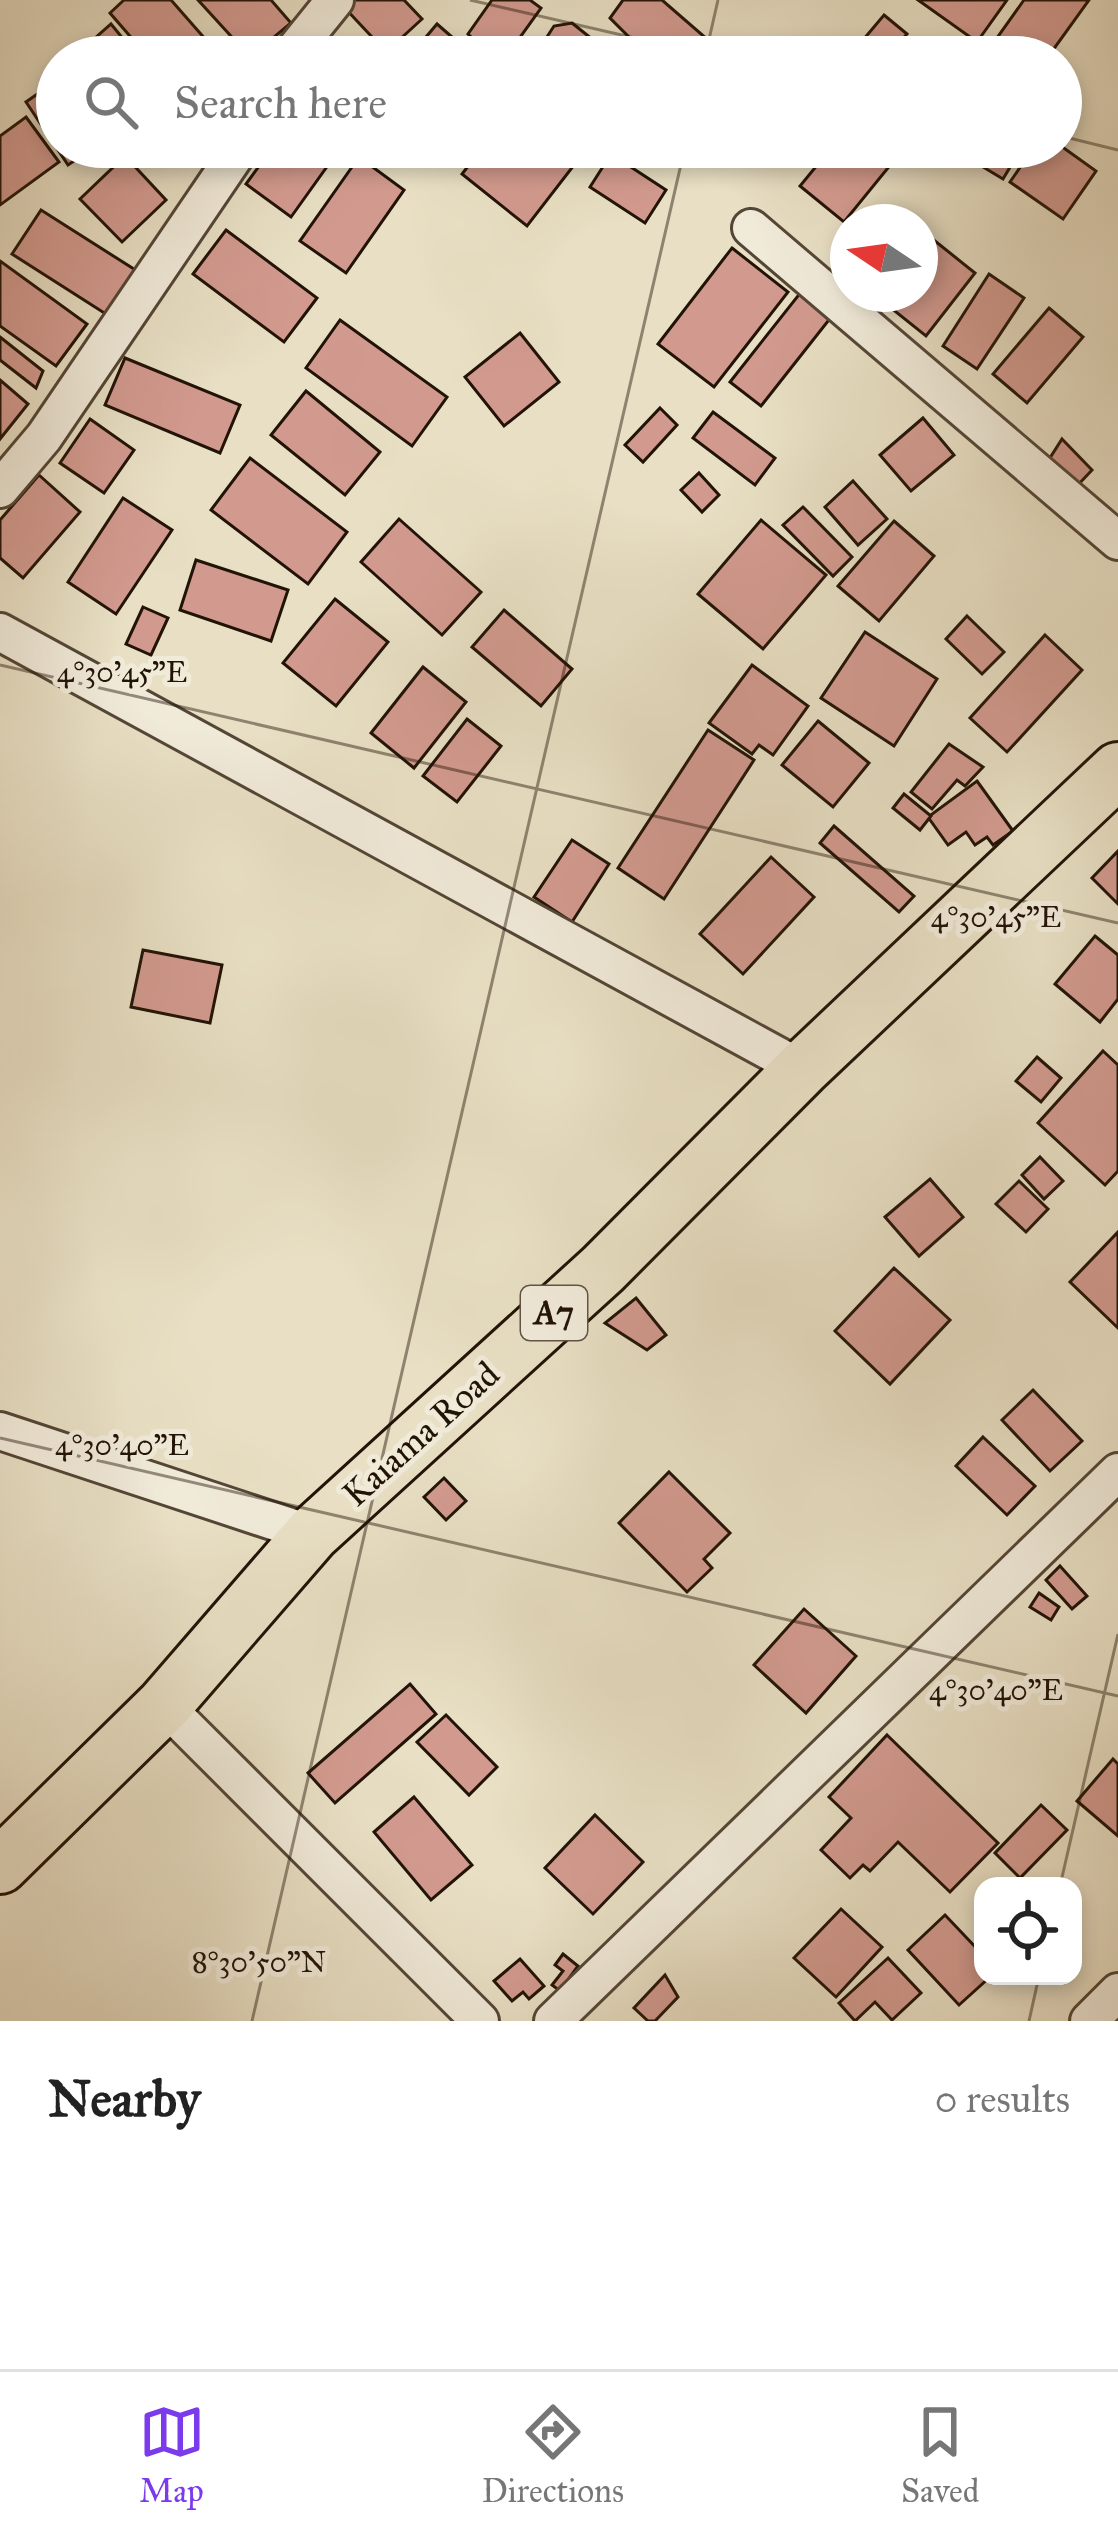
<!DOCTYPE html>
<meta charset="utf-8">
<style>
body{margin:0;font-family:"IM FELL Great Primer",serif;background:#f6f6f6;color:#222}
.controls{position:absolute;right:36px;bottom:36px;display:grid;overflow:hidden;border-radius:24px;box-shadow:0 6px 18px #0003}
.controls button{width:108px;height:108px;display:grid;place-items:center;padding:0;border:0;border-bottom:3px solid #e0e0e0;background:#fff;color:#222;font:60px sans-serif}
.compass{position:absolute;left:830px;top:204px;width:108px;height:108px;border-radius:50%;background:#fff;box-shadow:0 6px 18px #0003;rotate:283deg}
.list{margin:0;padding:0;list-style:none}
h2{display:flex;justify-content:space-between;align-items:center;height:156px;margin:0;padding:0 48px;font-size:51px}
h2 small{font-size:39px;font-weight:400;color:#767676}
.icon{flex:none;width:66px;height:66px;fill:none;stroke:currentColor;stroke-width:2;stroke-linecap:round;stroke-linejoin:round}
.map{position:relative;flex:none;width:1118px;height:2021px;overflow:hidden}
.search{position:absolute;background:#fff;box-shadow:0 6px 18px #0003;left:36px;right:36px;top:36px;height:132px;display:flex;align-items:center;gap:30px;box-sizing:border-box;padding:0 42px;border-radius:66px;color:#767676;font-size:45px}
.sheet{height:348px;background:#fff}
nav{display:flex;justify-content:space-around;align-items:center;box-sizing:border-box;height:168px;border-top:3px solid #e0e0e0;background:#fff;font-size:33px;color:#767676}
nav a{display:grid;justify-items:center;gap:6px}
nav .on{color:#7c3aed}
.map>svg:first-child{display:block}
</style>
<div class="map">
<svg width="1118" height="2021" viewBox="0 0 1118 2021">
<rect width="100%" height="100%" fill="#e8dfc4"/>
<filter id="stains"><feTurbulence type="fractalNoise" baseFrequency=".00167" numOctaves="4"/><feColorMatrix values="0 0 0 0 .2 0 0 0 0 .09 0 0 0 0 .02 0 0 0 .5 -.17"/></filter>
<radialGradient id="worn" r=".72"><stop offset=".6" stop-color="#630" stop-opacity="0"/><stop offset="1" stop-color="#630" stop-opacity=".3"/></radialGradient>
<!-- building -->
<g fill="#d29a8f" stroke="#221307" stroke-width="3">
<path d="M124 0H171L221 57H148L110 13Z"/>
<path d="M198 0H271L291 23 250 57Z"/>
<path d="M349 0H404L422 19 386 52 343 6Z"/>
<path d="M492 0H530L541 8 506 57H493L468 34Z"/>
<path d="M623 0H662L722 52 717 57H649L610 18Z"/>
<path d="M918 0H1007L977 42Z"/>
<path d="M1024 0H1089L1048 57H993L987 52Z"/>
<path d="M884 15 907 34 887 57 863 40Z"/>
<path d="M572 23 612 55 611 57H534L554 26Z"/>
<path d="M111 24 138 57H93L85 47Z"/>
<path d="M437 24 475 57H409Z"/>
<path d="M56 81 57 147H95L68 165 26 102Z"/>
<path d="M26 117 59 162 0 205V136Z"/>
<path d="M1061 146 1096 171 1063 219 1010 182 1034 147Z"/>
<path d="M273 147H341L291 217 246 184Z"/>
<path d="M483 147H588L527 226 462 174Z"/>
<path d="M832 147H905L844 222 800 186Z"/>
<path d="M950 147H1022L1003 179Z"/>
<path d="M611 154 666 190 645 223 590 187Z"/>
<path d="M125 156 166 200 122 242 80 199Z"/>
<path d="M359 157 404 190 346 273 300 241Z"/>
<path d="M41 210 137 271 109 316 12 254Z"/>
<path d="M226 230 317 298 284 342 193 274Z"/>
<path d="M930 237 975 273 926 336 881 300 885 294H920V250Z"/>
<path d="M732 248 788 292 714 387 658 344Z"/>
<path d="M0 261 87 324 56 366 0 326Z"/>
<path d="M989 274 1024 298 977 369 943 346Z"/>
<path d="M801 292 832 316 761 406 730 382Z"/>
<path d="M1049 308 1083 337 1027 403 993 374Z"/>
<path d="M340 320 447 397 412 446 306 368Z"/>
<path d="M520 333 559 382 504 426 465 377Z"/>
<path d="M0 337 43 371 36 388 0 360Z"/>
<path d="M125 358 240 405 220 453 105 405Z"/>
<path d="M0 380 28 404 0 439Z"/>
<path d="M306 391 380 452 345 495 271 435Z"/>
<path d="M660 408 677 425 643 462 625 445Z"/>
<path d="M713 412 775 458 755 485 693 438Z"/>
<path d="M923 418 954 455 911 491 880 455Z"/>
<path d="M90 419 134 450 104 493 60 463Z"/>
<path d="M1062 439 1092 470 1076 487 1048 461Z"/>
<path d="M250 458 347 532 308 584 211 510Z"/>
<path d="M699 473 719 495 702 512 681 490Z"/>
<path d="M39 475 80 512 23 578 0 558V520Z"/>
<path d="M853 481 887 519 858 545 825 507Z"/>
<path d="M123 498 172 530 116 614 68 582Z"/>
<path d="M803 507 852 557 833 576 783 525Z"/>
<path d="M399 519 481 592 442 635 361 562Z"/>
<path d="M761 520 826 575 763 649 698 594Z"/>
<path d="M894 521 934 556 879 621 838 586Z"/>
<path d="M196 560 288 590 271 641 180 610Z"/>
<path d="M335 599 388 642 336 706 283 663Z"/>
<path d="M143 607 168 618 151 655 126 644Z"/>
<path d="M504 610 572 669 541 706 472 647Z"/>
<path d="M967 616 1004 652 982 674 946 639Z"/>
<path d="M865 632 937 679 894 746 821 698Z"/>
<path d="M1045 635 1082 670 1007 752 970 718Z"/>
<path d="M752 665 808 706 773 755 759 745 752 754 709 723Z"/>
<path d="M423 667 466 702 414 768 371 733Z"/>
<path d="M467 719 501 746 457 802 423 776Z"/>
<path d="M818 721 869 763 833 807 782 765Z"/>
<path d="M708 730 754 760 664 899 618 868Z"/>
<path d="M949 744 983 767 965 786 957 780 932 809 911 792Z"/>
<path d="M977 781 1013 831 993 845 987 837 975 845 966 832 948 845 928 817Z"/>
<path d="M904 794 931 816 920 830 893 808Z"/>
<path d="M834 826 914 896 899 912 820 843Z"/>
<path d="M572 840 609 864 572 922 534 897Z"/>
<path d="M1118 851V904L1092 878Z"/>
<path d="M771 857 814 897 743 974 700 934Z"/>
<path d="M1095 936 1118 955V999L1100 1022 1055 984Z"/>
<path d="M143 950 222 965 210 1023 131 1007Z"/>
<path d="M1103 1051 1118 1065V1171L1105 1185 1038 1123Z"/>
<path d="M1037 1057 1061 1078 1041 1102 1016 1081Z"/>
<path d="M1040 1157 1063 1181 1044 1199 1022 1175Z"/>
<path d="M930 1179 963 1217 919 1256 885 1217Z"/>
<path d="M1019 1181 1048 1209 1026 1232 996 1204Z"/>
<path d="M1118 1232V1328L1070 1282Z"/>
<path d="M894 1268 950 1320 890 1384 835 1331Z"/>
<path d="M636 1298 666 1335 647 1350 605 1323Z"/>
<path d="M1033 1390 1082 1441 1050 1471 1002 1420Z"/>
<path d="M983 1437 1035 1486 1007 1515 956 1466Z"/>
<path d="M669 1472 730 1533 704 1559 712 1568 687 1592 619 1523Z"/>
<path d="M444 1478 466 1501 446 1520 424 1497Z"/>
<path d="M1060 1566 1087 1596 1072 1609 1046 1580Z"/>
<path d="M1039 1593 1059 1607 1051 1620 1030 1607Z"/>
<path d="M804 1609 856 1656 806 1713 754 1665Z"/>
<path d="M410 1684 436 1714 335 1803 308 1773Z"/>
<path d="M446 1715 497 1767 469 1795 417 1742Z"/>
<path d="M887 1735 998 1843 950 1892 898 1842 870 1871 863 1865 850 1878 821 1850 851 1818 829 1797Z"/>
<path d="M1113 1759 1118 1764V1836L1077 1801Z"/>
<path d="M414 1797 472 1865 431 1900 374 1832Z"/>
<path d="M1041 1805 1067 1830 1020 1878 995 1853Z"/>
<path d="M595 1815 643 1862 593 1914 545 1868Z"/>
<path d="M841 1909 882 1947 836 1997 794 1958Z"/>
<path d="M945 1915 983 1955V1976H991L959 2005 908 1950Z"/>
<path d="M563 1954 578 1966 560 1991 552 1985 563 1971 555 1965Z"/>
<path d="M888 1958 921 1993 892 2020 875 2002 855 2021 839 2003Z"/>
<path d="M520 1959 544 1986 529 1999 523 1992 512 2001 494 1981Z"/>
<path d="M665 1975 678 1997 655 2021H648L634 2008Z"/>
</g>
<g fill="none" stroke-linecap="round" stroke-linejoin="round">
<defs>
<g id="minor">
<path d="M289 57 335 0"/>
<path d="M751 228 1118 541"/>
<path d="M0 489 44 437 241 147"/>
<path d="M0 632 802 1069"/>
<path d="M0 1431 312 1534"/>
<path d="M164 1705 480 2021"/>
<path d="M553 2021 1118 1472"/>
<path d="M1089 2021 1118 1992"/>
</g>
<path id="highway" d="M0 1866 164 1705 312 1534 603 1269 802 1069 1118 770"/>
</defs>
<!-- minor casing -->
<use href="#minor" stroke="#544636" stroke-width="42"/>
<!-- highway casing -->
<use href="#highway" stroke="#221307" stroke-width="60"/>
<!-- minor -->
<use href="#minor" stroke="#f0ead9" stroke-width="36"/>
<!-- highway -->
<use href="#highway" stroke="#e8dfc4" stroke-width="54"/>
</g>
<!-- ticks -->
<path fill="none" stroke="#221307" stroke-width="3" stroke-opacity="0.45" d="M470 0 717 57M705 57 718 0M1061 136 1118 150M0 665 1118 923M0 1438 1118 1696M1060 1886 1118 1634M252 2021 685 147M1029 2021 1039 1976"/>
<g text-anchor="middle" dominant-baseline="central" stroke-width="10" stroke-linejoin="round" paint-order="stroke">
<!-- shield labels -->
<rect fill="#f0ead9" stroke="#605446" stroke-width="3" x="521" y="1286" width="66" height="54" rx="9"/>
<g font-size="33" font-weight="bold" fill="#221307">
<text x="554" y="1313">A7</text>
</g>
<!-- street labels -->
<g font-size="36" fill="#221307" stroke="#f0ead9">
<text transform="translate(421 1434) rotate(-42)">Kaiama Road</text>
</g>
</g>
<g font-size="30" text-anchor="middle" fill="#221307" stroke="#f0ead9" stroke-width="10" stroke-linejoin="round" paint-order="stroke">
<text x="122" y="682">4°30'45"E</text>
<text x="996" y="927">4°30'45"E</text>
<text x="122" y="1455">4°30'40"E</text>
<text x="996" y="1700">4°30'40"E</text>
<text x="259" y="1972">8°30'50"N</text>
</g>
<rect width="100%" height="100%" filter="url(#stains)"/>
<rect width="100%" height="100%" fill="url(#worn)"/>
</svg>
<div class="controls">
<button><svg class="icon" aria-label="locate" viewBox="0 0 24 24"><circle cx="12" cy="12" r="6"/><path d="M12 2v4M12 18v4M2 12h4M18 12h4"/></svg></button>
</div>
<svg class="compass" viewBox="-18 -18 36 36"><path d="M0-13l5 13h-10z" fill="#e53935"/><path d="M0 13l5-13h-10z" fill="#767676"/></svg>
<div class="search"><svg class="icon" aria-label="search" viewBox="0 0 24 24"><circle cx="10" cy="10" r="6"/><path d="M15 15l6 6"/></svg>Search here</div>
</div>
<section class="sheet">
<h2>Nearby<small>0 results</small></h2>
<ul class="list">
</ul>
</section>
<nav>
<a class="on"><svg class="icon" aria-label="map" viewBox="0 0 24 24"><path d="M3 6l6-2 6 2 6-2v14l-6 2-6-2-6 2zM9 4v14M15 6v14"/></svg>Map</a>
<a><svg class="icon" aria-label="directions" viewBox="0 0 24 24"><path d="M12 3l9 9-9 9-9-9zM9 14v-3h6M13 9l2 2-2 2"/></svg>Directions</a>
<a><svg class="icon" aria-label="saved" viewBox="0 0 24 24"><path d="M7 4h10v16l-5-4-5 4z"/></svg>Saved</a>
</nav>
